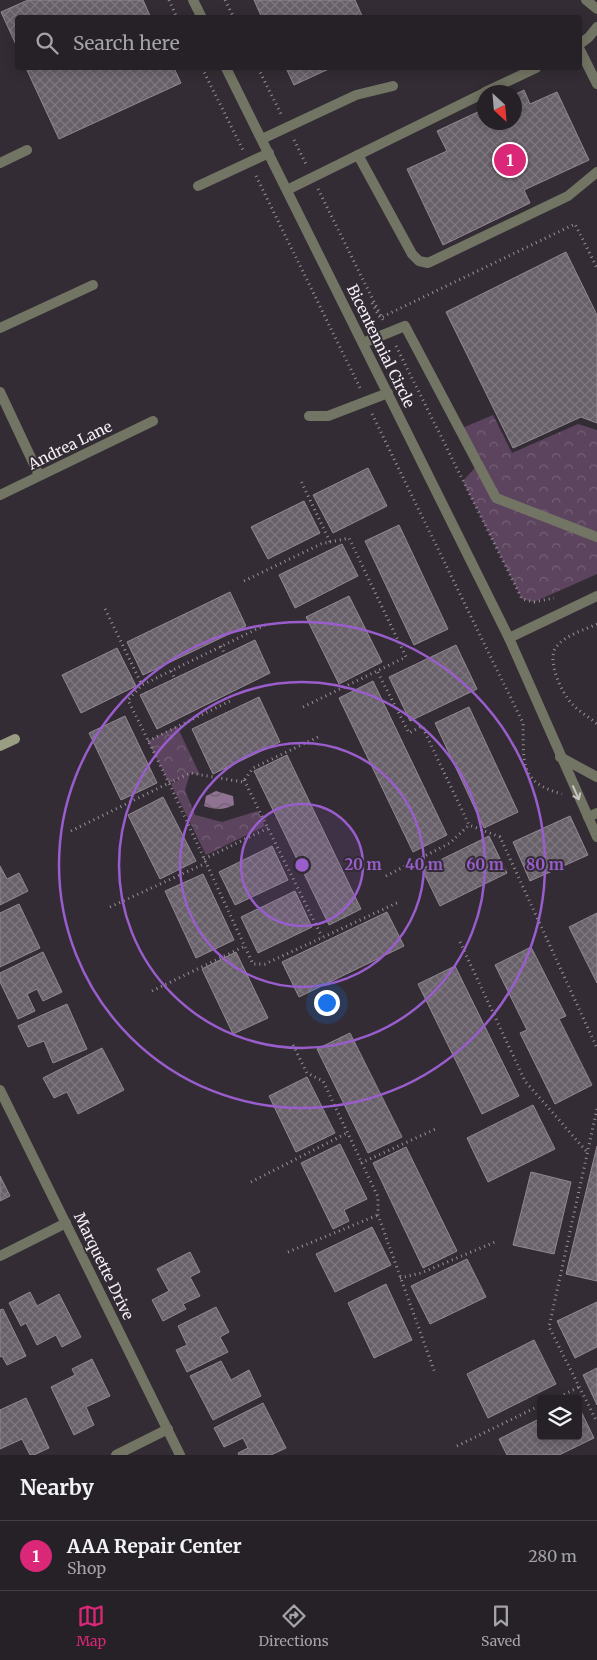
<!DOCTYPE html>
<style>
body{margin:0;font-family:Merriweather,serif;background:#2e292f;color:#f1f3f6}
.controls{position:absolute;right:15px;bottom:15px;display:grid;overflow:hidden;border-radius:5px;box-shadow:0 2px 12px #0003}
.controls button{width:45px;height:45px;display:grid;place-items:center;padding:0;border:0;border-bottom:1px solid #423e44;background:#262127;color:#f1f3f6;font:25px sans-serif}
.compass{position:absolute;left:477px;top:85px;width:45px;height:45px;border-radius:50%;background:#262127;box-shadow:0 2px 12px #0003;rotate:154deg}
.you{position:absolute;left:326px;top:1002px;width:18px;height:18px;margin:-12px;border:4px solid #fff;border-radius:50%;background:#1a73e8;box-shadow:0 0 0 8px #1a73e833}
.badge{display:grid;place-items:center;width:32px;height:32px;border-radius:50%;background:#db2777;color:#fff;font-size:16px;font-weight:700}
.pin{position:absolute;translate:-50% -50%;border:2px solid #fff;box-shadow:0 1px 5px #0006}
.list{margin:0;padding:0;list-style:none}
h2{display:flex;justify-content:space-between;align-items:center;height:65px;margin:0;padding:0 20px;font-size:21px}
h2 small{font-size:16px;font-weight:400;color:#a4a3a7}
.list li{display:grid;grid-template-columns:32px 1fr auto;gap:15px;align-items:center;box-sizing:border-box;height:70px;padding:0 20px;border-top:1px solid #423e44}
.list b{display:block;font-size:19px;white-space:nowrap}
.list p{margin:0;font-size:16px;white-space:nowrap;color:#a4a3a7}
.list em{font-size:16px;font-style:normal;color:#a4a3a7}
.icon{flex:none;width:28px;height:28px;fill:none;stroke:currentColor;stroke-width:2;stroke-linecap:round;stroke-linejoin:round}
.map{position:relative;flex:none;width:597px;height:1455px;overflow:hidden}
.search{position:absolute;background:#262127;box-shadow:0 2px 12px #0003;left:15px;right:15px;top:15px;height:55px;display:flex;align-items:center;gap:12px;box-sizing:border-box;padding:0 18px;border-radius:5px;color:#a4a3a7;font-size:19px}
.sheet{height:135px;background:#262127}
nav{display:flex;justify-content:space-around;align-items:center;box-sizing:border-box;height:70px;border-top:1px solid #423e44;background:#262127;font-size:14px;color:#a4a3a7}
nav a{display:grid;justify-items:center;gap:2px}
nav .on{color:#db2777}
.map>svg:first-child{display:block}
</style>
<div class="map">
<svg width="597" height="1455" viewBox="0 0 597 1455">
<defs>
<pattern id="park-crowns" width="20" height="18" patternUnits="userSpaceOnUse" patternTransform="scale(1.25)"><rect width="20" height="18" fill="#5c445e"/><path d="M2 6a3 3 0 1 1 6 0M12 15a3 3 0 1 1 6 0" fill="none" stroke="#745f76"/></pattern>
<pattern id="water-waves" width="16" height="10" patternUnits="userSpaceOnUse" patternTransform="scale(1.25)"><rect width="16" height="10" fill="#907392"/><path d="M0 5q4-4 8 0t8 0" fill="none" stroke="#706071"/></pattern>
<pattern id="building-cross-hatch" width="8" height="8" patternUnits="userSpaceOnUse" patternTransform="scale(1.25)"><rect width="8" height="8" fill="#69616a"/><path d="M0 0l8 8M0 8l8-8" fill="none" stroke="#7f7880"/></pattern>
</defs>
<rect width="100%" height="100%" fill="#332c34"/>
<!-- park -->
<g fill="url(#park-crowns)">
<path d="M493 415 512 453 578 424 597 430V574L534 602 522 599 463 481 482 460 460 429Z"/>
<path d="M177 726 200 775 190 773 185 790 195 815 222 822 258 811 265 826 206 855 171 784 183 777 169 783 148 741Z"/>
</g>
<!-- water -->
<path fill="url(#water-waves)" d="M216 791 233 796 234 805C223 810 216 810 204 806L206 796Z"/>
<!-- building -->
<g fill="url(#building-cross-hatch)" stroke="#918891">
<path d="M28 0H143L151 18H18V49L1 12Z"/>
<path d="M254 0H355L363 18H262Z"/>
<path d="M26 68H174L181 83 59 139Z"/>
<path d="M286 68H331L294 85Z"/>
<path d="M524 90 530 104 557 92 589 160 524 190 530 203 443 245 407 169 447 151 437 131 484 109V122H514V95Z"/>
<path d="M566 252 597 315V423L581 417 513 448 446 312Z"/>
<path d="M368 468 387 506 333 533 313 495Z"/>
<path d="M304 501 320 533 268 559 251 527Z"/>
<path d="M399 525 448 629 414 645 365 541Z"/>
<path d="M342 544 358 576 295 608 279 575Z"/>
<path d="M230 592 246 626 143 675 127 642Z"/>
<path d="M349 596 382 662 339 684 306 617Z"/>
<path d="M255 640 270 673 157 729 140 695Z"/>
<path d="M456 645 477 689 410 721 389 677Z"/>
<path d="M117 648 136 686 81 713 62 675Z"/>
<path d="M373 681 447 835 413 852 339 698Z"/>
<path d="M259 697 280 742 213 774 192 729Z"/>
<path d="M469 707 518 812 484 828 435 723Z"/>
<path d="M125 716 157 783 121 800 89 733Z"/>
<path d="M287 755 361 909 329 925 254 771Z"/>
<path d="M163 797 196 861 160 879 128 815Z"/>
<path d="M570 816 588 855 530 881 513 842Z"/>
<path d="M489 836 507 873 440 906 422 869Z"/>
<path d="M272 846 288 880 235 905 219 872Z"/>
<path d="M0 866 7 879 19 873 28 891 0 905Z"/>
<path d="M203 874 234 940 196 958 165 891Z"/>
<path d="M295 891 312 927 258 953 241 917Z"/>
<path d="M19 904 40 948 0 967V913Z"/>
<path d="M387 912 404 946 299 997 282 962Z"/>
<path d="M597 913V983L569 927Z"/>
<path d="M531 947 566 1016 559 1019 592 1085 555 1104 520 1033 527 1030 495 965Z"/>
<path d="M43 952 62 992 43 1001 37 989 27 994 35 1011 18 1019 0 982V973Z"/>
<path d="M236 952 268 1018 233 1034 202 969Z"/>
<path d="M455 966 519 1096 482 1114 418 984Z"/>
<path d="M67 1004 87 1049 53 1063 44 1041 28 1047 18 1026Z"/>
<path d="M350 1033 402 1137 368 1153 317 1049Z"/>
<path d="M102 1048 124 1090 78 1114 67 1092 54 1098 43 1078Z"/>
<path d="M307 1077 335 1133 296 1152 269 1096Z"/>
<path d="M533 1105 555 1149 488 1182 467 1138Z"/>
<path d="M340 1144 367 1199 344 1210 349 1221 333 1229 301 1163Z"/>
<path d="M597 1146V1281L566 1274Z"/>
<path d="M406 1147 457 1251 423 1268 373 1163Z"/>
<path d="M531 1172 571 1182 554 1254 513 1245Z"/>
<path d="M0 1176 10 1196 0 1201Z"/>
<path d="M372 1227 391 1265 335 1292 316 1254Z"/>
<path d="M190 1252 200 1272 190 1277 200 1296 183 1304 186 1309 163 1321 152 1300 169 1291 157 1269Z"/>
<path d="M467 1259 486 1297 430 1324 411 1286Z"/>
<path d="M386 1284 412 1340 374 1358 348 1303Z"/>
<path d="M30 1292 37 1306 59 1294 81 1337 62 1347 56 1335 37 1345 26 1323 21 1326 9 1303Z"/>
<path d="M597 1302V1347L575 1358 557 1321Z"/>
<path d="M216 1307 229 1332 220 1337 228 1352 187 1372 176 1350 187 1345 178 1326Z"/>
<path d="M3 1309 26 1356 7 1365 2 1356 0 1357V1310Z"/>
<path d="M534 1340 556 1384 488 1418 467 1374Z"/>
<path d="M92 1359 110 1396 86 1407 94 1425 74 1435 51 1387 75 1375 72 1369Z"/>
<path d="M221 1361 231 1380 249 1370 261 1396 213 1420 190 1376Z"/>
<path d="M597 1368V1405L583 1375Z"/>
<path d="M26 1398 49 1448 34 1455H30L22 1439 0 1449V1410Z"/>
<path d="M263 1403 286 1448 271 1455H239L238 1453 248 1448 243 1438 224 1447 214 1428Z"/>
<path d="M578 1405 594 1438 559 1455H507L499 1439 541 1418V1436H578Z"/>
</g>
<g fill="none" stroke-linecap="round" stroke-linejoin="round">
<!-- path -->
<g stroke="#979197" stroke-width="3" stroke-dasharray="1 4" stroke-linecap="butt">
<path d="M169 0 177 18"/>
<path d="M225 0 234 18"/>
<path d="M202 68 243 150"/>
<path d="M258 68 281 114"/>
<path d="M294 140 307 166"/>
<path d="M256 176 360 388"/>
<path d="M318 189 383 320"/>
<path d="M372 303 380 318 575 224 597 268"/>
<path d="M396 346 522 599 534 602 554 598"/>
<path d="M372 414 523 723C524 762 518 782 562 794"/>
<path d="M330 542 349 538 406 657 377 671 409 733 422 726 469 825 500 837 597 1048"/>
<path d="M244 581 321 544 330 542 301 481"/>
<path d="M105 609 142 685"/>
<path d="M597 624C584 630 566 635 557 646 545 659 562 694 573 705 580 712 589 717 597 724"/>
<path d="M265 625 142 685 128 700 169 783 190 773 243 782 253 768 318 737"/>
<path d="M221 646 225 655"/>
<path d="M171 671 175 679"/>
<path d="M303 707 377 671"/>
<path d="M148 741 230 701"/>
<path d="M244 780 322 937"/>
<path d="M71 831 169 783 253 964H265L399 902"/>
<path d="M204 859 268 828"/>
<path d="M386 876 450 843 469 825"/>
<path d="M110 907 206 863"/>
<path d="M460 942 525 1081 587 1152"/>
<path d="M152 991 245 946"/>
<path d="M293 1045 307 1073 323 1081 378 1197V1215L435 1373"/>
<path d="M597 1109 549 1327 597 1422"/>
<path d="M361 1163 438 1128"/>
<path d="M251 1182 347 1133"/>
<path d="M288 1252 378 1215"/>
<path d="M400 1278 421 1273 495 1242"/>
<path d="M555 1399 579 1387"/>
<path d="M457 1446 541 1405"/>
</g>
<!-- lane -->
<g stroke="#737564" stroke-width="10">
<path d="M586 0 597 9"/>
<path d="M580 44 589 37 597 27"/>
<path d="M580 50 597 84"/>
<path d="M485 92 536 68"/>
<path d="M262 139 356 95 393 86"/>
<path d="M358 155 412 254 419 261 428 263 568 196 597 172"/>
<path d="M198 186 269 153"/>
<path d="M287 190 484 93"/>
<path d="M363 343 405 326 496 498 597 537"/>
<path d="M309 416H328L388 393"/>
</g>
<!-- street -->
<g stroke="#737564" stroke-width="10">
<path d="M193 0 202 18"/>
<path d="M226 68 509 638 597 837"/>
<path d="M0 163 27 150"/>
<path d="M0 328 93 285"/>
<path d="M0 392 39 475"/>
<path d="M0 495 153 421"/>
<path d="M509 638 597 596"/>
<path d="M560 757 597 777"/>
<path d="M588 817 597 813"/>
<path d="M0 1090 180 1455"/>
<path d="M0 1256 66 1223"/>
<path d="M116 1455 168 1429"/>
</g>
<!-- secondary -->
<path stroke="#999d81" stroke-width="10" d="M0 746 15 739"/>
</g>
<!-- one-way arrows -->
<defs><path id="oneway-shaft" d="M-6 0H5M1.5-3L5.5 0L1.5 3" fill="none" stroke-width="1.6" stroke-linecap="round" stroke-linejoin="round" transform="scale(1.25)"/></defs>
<use stroke="#c7c4c2" href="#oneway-shaft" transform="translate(576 793) rotate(66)"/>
<!-- distance rings -->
<circle cx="302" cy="865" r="61" fill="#995dcc" fill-opacity=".12"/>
<g fill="none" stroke="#995dcc" stroke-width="2.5">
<circle cx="302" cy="865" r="61"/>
<circle cx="302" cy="865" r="122"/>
<circle cx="302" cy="865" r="183"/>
<circle cx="302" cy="865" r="243"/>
</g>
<g text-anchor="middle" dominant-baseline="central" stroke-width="4" stroke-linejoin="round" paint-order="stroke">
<!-- street labels -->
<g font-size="15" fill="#f4eff4" stroke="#332c34">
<text transform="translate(381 346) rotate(64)">Bicentennial Circle</text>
<text transform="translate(70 445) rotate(-26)">Andrea Lane</text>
<text transform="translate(104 1266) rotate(64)">Marquette Drive</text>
</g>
</g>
<circle cx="302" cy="865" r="8" fill="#995dcc" stroke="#332c34" stroke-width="2.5"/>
<g font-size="15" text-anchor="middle" font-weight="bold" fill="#995dcc" stroke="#332c34" stroke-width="4" stroke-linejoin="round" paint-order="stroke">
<text x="363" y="870">20 m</text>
<text x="424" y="870">40 m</text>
<text x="485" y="870">60 m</text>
<text x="545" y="870">80 m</text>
</g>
</svg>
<div class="controls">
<button><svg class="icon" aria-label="layers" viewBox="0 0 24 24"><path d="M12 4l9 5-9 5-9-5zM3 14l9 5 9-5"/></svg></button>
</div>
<svg class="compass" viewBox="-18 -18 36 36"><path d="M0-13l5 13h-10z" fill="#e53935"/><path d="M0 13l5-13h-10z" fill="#a4a3a7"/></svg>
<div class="you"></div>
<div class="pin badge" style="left:510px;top:160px">1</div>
<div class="search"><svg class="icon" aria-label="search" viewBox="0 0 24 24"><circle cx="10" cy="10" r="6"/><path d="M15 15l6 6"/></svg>Search here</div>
</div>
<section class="sheet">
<h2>Nearby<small></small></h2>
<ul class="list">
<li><span class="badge">1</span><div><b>AAA Repair Center</b><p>Shop</p></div><em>280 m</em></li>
</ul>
</section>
<nav>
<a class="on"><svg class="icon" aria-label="map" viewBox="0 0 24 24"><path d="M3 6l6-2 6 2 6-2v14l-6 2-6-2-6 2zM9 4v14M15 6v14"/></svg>Map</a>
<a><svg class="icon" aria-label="directions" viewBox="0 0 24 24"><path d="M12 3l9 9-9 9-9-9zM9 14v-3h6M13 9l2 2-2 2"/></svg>Directions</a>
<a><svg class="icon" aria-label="saved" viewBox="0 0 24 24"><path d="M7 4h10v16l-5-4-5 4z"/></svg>Saved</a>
</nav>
